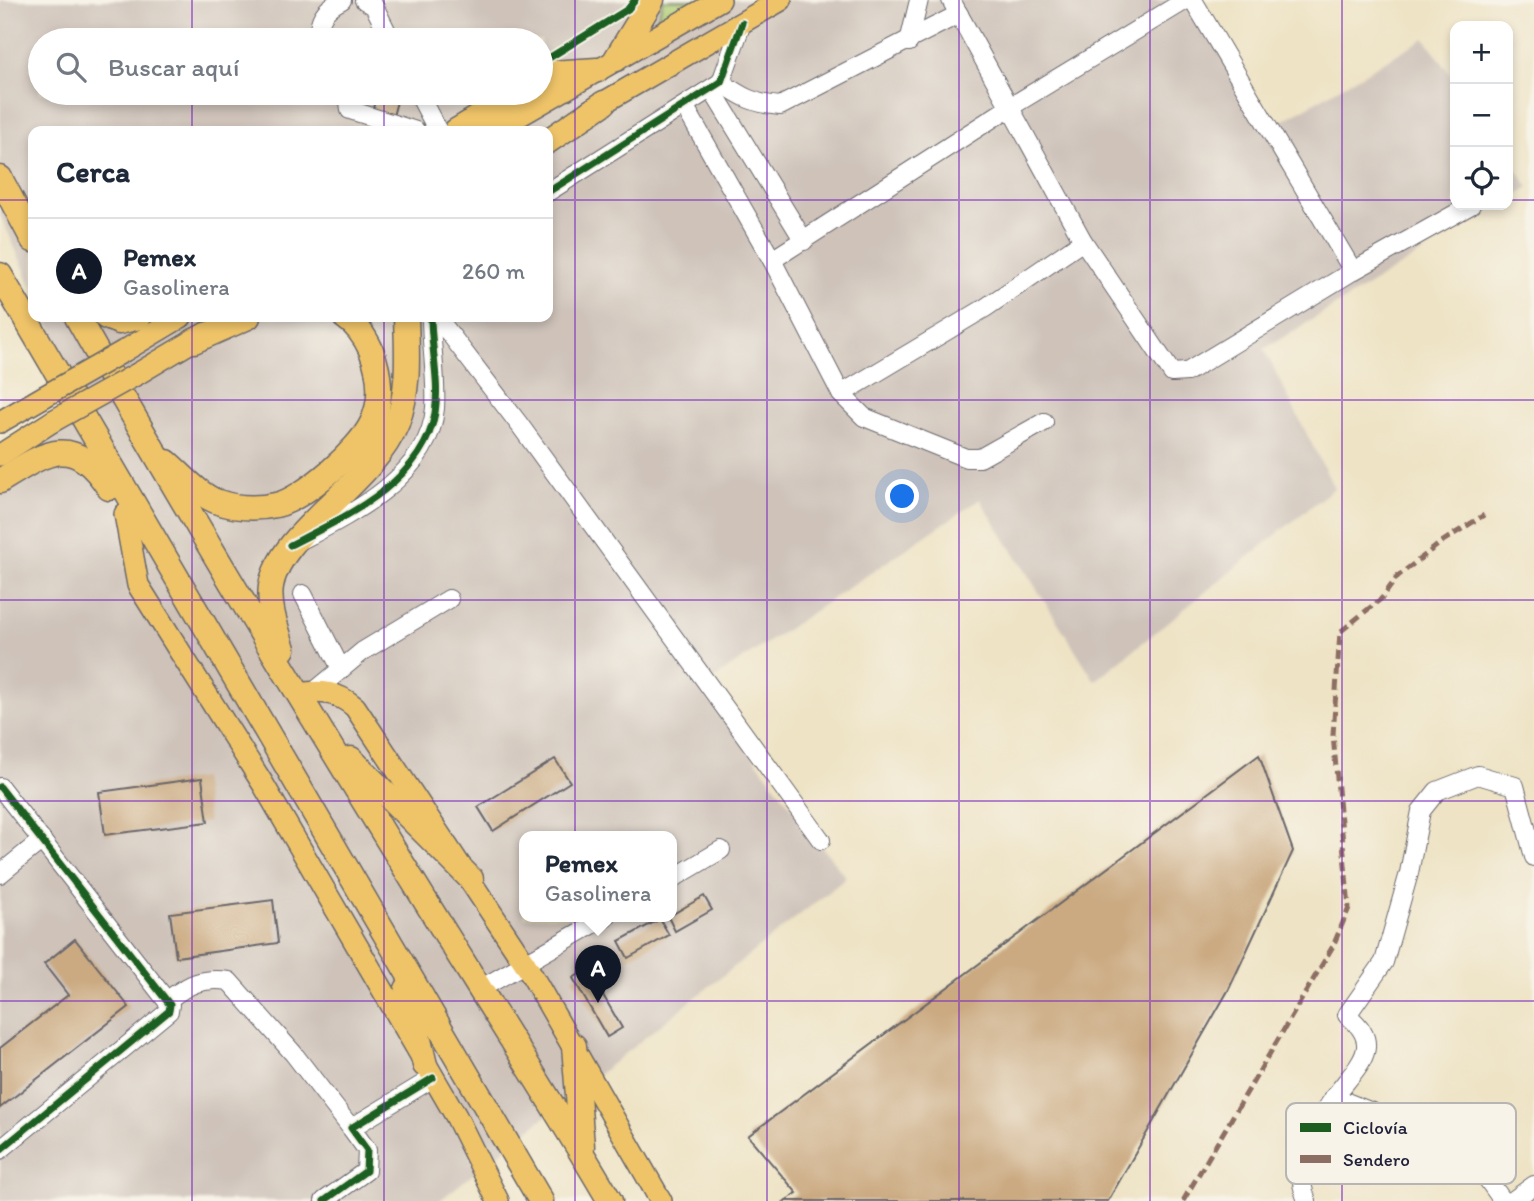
<!DOCTYPE html>
<html lang="es">
<meta charset="utf-8">
<style>
body{margin:0;font-family:Itim,sans-serif;background:#f2f2f3;color:#1f2937}
.controls{position:absolute;right:21px;top:21px;display:grid;overflow:hidden;border-radius:14px;box-shadow:0 4px 10px #0003}
.controls button{width:63px;height:63px;display:grid;place-items:center;padding:0;border:0;border-bottom:2px solid #e0e1e3;background:#fff;color:#1f2937;font:35px sans-serif}
.you{position:absolute;left:903px;top:497px;width:24px;height:24px;margin:-18px;border:5px solid #fff;border-radius:50%;background:#1a73e8;box-shadow:0 0 0 10px #1a73e833}
.badge{display:grid;place-items:center;width:46px;height:46px;border-radius:50%;background:#111827;color:#fff;font-size:23px;font-weight:700}
.pin{position:absolute;translate:-50% -58px;filter:drop-shadow(0 2px 4px #0008)}
.pin::after{content:'';position:absolute;top:37px;width:24px;height:21px;background:inherit;clip-path:polygon(0 0,100% 0,50% 100%)}
.popup{position:absolute;left:519px;top:831px;width:158px;height:91px;box-sizing:border-box;display:grid;place-content:center;border-radius:14px;background:#fff;filter:drop-shadow(0 2px 5px #0005);font-size:23px;white-space:nowrap;color:#747a83}
.popup b{font-size:26px;color:#1f2937}
.popup::after{content:'';position:absolute;left:50%;top:100%;margin-left:-14px;border:14px solid transparent;border-top-color:#fff}
.list{margin:0;padding:0;list-style:none}
h2{display:flex;justify-content:space-between;align-items:center;height:91px;margin:0;padding:0 28px;font-size:30px}
h2 small{font-size:23px;font-weight:400;color:#747a83}
.list li{display:grid;grid-template-columns:46px 1fr auto;gap:21px;align-items:center;box-sizing:border-box;height:105px;padding:0 28px;border-top:2px solid #e0e1e3}
.list b{display:block;font-size:26px;white-space:nowrap}
.list p{margin:0;font-size:23px;white-space:nowrap;color:#747a83}
.list em{font-size:23px;font-style:normal;color:#747a83}
.icon{flex:none;width:38px;height:38px;fill:none;stroke:currentColor;stroke-width:2;stroke-linecap:round;stroke-linejoin:round}
.map{position:relative;flex:none;width:1534px;height:1201px;overflow:hidden}
.search{position:absolute;background:#fff;box-shadow:0 4px 10px #0003;left:28px;top:28px;width:525px;height:77px;display:flex;align-items:center;gap:18px;box-sizing:border-box;padding:0 24px;border-radius:38px;color:#747a83;font-size:26px}
.panel{position:absolute;background:#fff;box-shadow:0 4px 10px #0003;left:28px;top:126px;width:525px;height:196px;border-radius:14px}
.map>svg:first-child{display:block}
</style>
<div class="map">
<svg width="1534" height="1201" viewBox="0 0 1534 1201">
<rect width="100%" height="100%" fill="#f7f3e8"/>
<filter id="ink" filterUnits="userSpaceOnUse"><feTurbulence type="fractalNoise" baseFrequency=".0143" numOctaves="2"/><feDisplacementMap in="SourceGraphic" scale="14" xChannelSelector="R" yChannelSelector="G"/><feConvolveMatrix kernelMatrix="1 2 1 2 8 2 1 2 1" color-interpolation-filters="sRGB"/></filter>
<filter id="wash" filterUnits="userSpaceOnUse"><feTurbulence type="fractalNoise" baseFrequency=".00686" numOctaves="4" result="noise"/><feDisplacementMap in="SourceGraphic" scale="28" xChannelSelector="R" yChannelSelector="G"/><feGaussianBlur stdDeviation="1.57" result="paint"/><feColorMatrix in="noise" values="0 0 0 0 0 0 0 0 0 0 0 0 0 0 0 0 0 1.4 0 .05"/><feComposite in="paint" operator="in"/></filter>
<g filter="url(#wash)">
<rect width="100%" height="100%" fill="#eee3c5"/>
<!-- industrial -->
<g fill="#cec2b9" fill-rule="evenodd">
<path d="M0 0H1199L1274 126 1425 38 1455 81V205H1500L1264 349 1334 488 1095 681 980 499 700 688 846 878 439 1201H0V460L85 407 46 317H548V131H33V289L0 214ZM40 40H541V93H40ZM524 837H672V917H524Z"/>
<path d="M1508 157 1529 187 1508 200Z"/>
</g>
<!-- green -->
<path fill="#b1ce75" stroke="#6a7858" stroke-width="2" d="M663 0H700L650 29 659 14Z"/>
<g id="blocks">
<!-- building -->
<g fill="#cbaa82">
<path d="M364 93 399 94 389 131H367L375 101 363 98Z"/>
<path d="M1259 755 1293 851 1229 989 1108 1201H785L797 1193 748 1136Z"/>
<path d="M555 759 570 782 493 831 478 807Z"/>
<path d="M202 778 208 822 105 835 99 792Z"/>
<path d="M704 896 712 910 675 931 668 917Z"/>
<path d="M273 900 278 943 176 957 170 913Z"/>
<path d="M660 919 669 935 628 958 619 941Z"/>
<path d="M75 939 129 1007 0 1108V1048L68 995 44 964Z"/>
<path d="M588 969 622 1028 607 1037 573 978Z"/>
</g>
</g>
</g>
<g filter="url(#ink)">
<use href="#blocks" fill-opacity="0" stroke="#69666b" stroke-width="2"/>
<g fill="none" stroke-linecap="round" stroke-linejoin="round">
<defs>
<g id="minor">
<path d="M364 0 374 6 391 40"/>
<path d="M319 40C317 20 324 9 342 0"/>
<path d="M909 42 919 0"/>
<path d="M721 82C741 97 755 104 780 106L959 14"/>
<path d="M712 90 804 241"/>
<path d="M348 93 350 110 416 131"/>
<path d="M418 93 438 131"/>
<path d="M685 107 772 260 841 394 864 417 966 458H980L1044 422"/>
<path d="M548 192 721 82 742 23"/>
<path d="M1083 241 1172 373 1187 372 1353 271 1193 0"/>
<path d="M772 260 1010 107 1186 0"/>
<path d="M1353 271 1471 205"/>
<path d="M437 317 519 424 821 840"/>
<path d="M841 394 985 308 1083 241 951 0"/>
<path d="M303 539C354 513 430 474 435 408 437 378 431 347 431 317"/>
<path d="M303 594 340 667"/>
<path d="M315 691 363 651 449 599"/>
<path d="M0 787 170 1005 169 1011 0 1150"/>
<path d="M0 874 42 840"/>
<path d="M672 879 721 850"/>
<path d="M480 989 606 917"/>
<path d="M168 1000C188 984 203 977 229 981L293 1053 351 1128"/>
<path d="M324 1201 366 1171 367 1150 351 1128 433 1078"/>
<path d="M1307 1201C1290 1157 1311 1134 1334 1097"/>
<path d="M1503 1201 1466 1149 1334 1097C1357 1066 1386 1046 1347 1015L1384 962 1409 873 1421 811 1437 791 1478 775 1515 786 1534 857"/>
<path d="M1512 1201 1534 1185"/>
</g>
<g id="major">
<path d="M589 111 781 0"/>
<path d="M493 131 720 0"/>
<path d="M124 351 181 317"/>
<path d="M139 373 206 333"/>
<path d="M0 422 45 396"/>
<path d="M0 455 53 421"/>
<path d="M125 514 138 585 263 784 456 1116 498 1201"/>
<path d="M299 694C322 690 337 692 355 707L526 965 661 1201"/>
</g>
<g id="highway">
<path d="M616 59 652 0"/>
<path d="M541 80 551 73 597 70"/>
<path d="M456 131 519 93"/>
<path d="M548 141 604 103"/>
<path d="M0 178 33 240"/>
<path d="M0 275 541 1201"/>
<path d="M77 317C205 544 342 767 480 989 524 1059 568 1129 610 1201"/>
<path d="M106 317 119 322 139 317"/>
<path d="M194 341 248 317"/>
<path d="M167 462C181 474 200 496 218 502 236 508 257 509 276 505 304 499 360 449 372 423 383 400 380 373 371 350 365 337 357 325 345 317"/>
<path d="M0 481C46 452 73 432 109 488"/>
<path d="M283 649C277 629 268 607 271 586 280 531 372 485 397 423 410 389 407 352 406 317"/>
<path d="M351 759 471 879"/>
<path d="M407 989 425 1065"/>
<path d="M574 1046 582 1146"/>
</g>
</defs>
<!-- minor casing -->
<use href="#minor" stroke="#69666b" stroke-width="20"/>
<!-- major casing -->
<use href="#major" stroke="#69666b" stroke-width="24"/>
<!-- highway casing -->
<use href="#highway" stroke="#69666b" stroke-width="27"/>
<!-- minor -->
<use href="#minor" stroke="#fff" stroke-width="18"/>
<!-- major -->
<use href="#major" stroke="#efc469" stroke-width="21"/>
<!-- highway -->
<use href="#highway" stroke="#efc469" stroke-width="24"/>
<defs>
<g id="major-bridge">
<path d="M45 396 124 351"/>
<path d="M53 421 139 373"/>
</g>
</defs>
<!-- major-bridge casing -->
<use href="#major-bridge" stroke="#69666b" stroke-width="24" stroke-linecap="butt"/>
<!-- major-bridge -->
<use href="#major-bridge" stroke="#efc469" stroke-width="21"/>
<!-- quiet -->
<path stroke="#8d6e63" stroke-width="5" stroke-dasharray="10 5" stroke-linecap="butt" d="M1183 1201 1333 946 1349 908 1333 735 1340 632 1382 598 1398 576 1443 541 1484 515"/>
<defs>
<g id="cycleway">
<path d="M541 63 628 9 635 0"/>
<path d="M548 192 721 82 742 23"/>
<path d="M290 545C345 517 423 482 435 413 440 382 431 348 431 317"/>
<path d="M0 787 170 1005 169 1011 0 1150"/>
<path d="M324 1201 366 1171 367 1150 351 1128 433 1078"/>
</g>
</defs>
<!-- cycleway casing -->
<use href="#cycleway" stroke="#f7f3e8" stroke-width="11"/>
<!-- cycleway -->
<use href="#cycleway" stroke="#1b5e20" stroke-width="7"/>
</g>
</g>
<!-- grid -->
<path fill="none" stroke="#7b2cbf" stroke-width="2" stroke-opacity="0.55" d="M192 0V40M384 0V40M575 0V1201M767 0V1201M959 0V1201M1150 0V1201M1342 0V1201M192 93V131M384 93V131M0 200H33M548 200H1455M1508 200H1534M192 317V1201M384 317V1201M0 400H1534M0 600H1534M0 801H1534M0 1001H1534"/>
<!-- legend -->
<rect x="1286" y="1103" width="230" height="81" rx="10" fill="#f7f3e8" stroke="#b7b4b4" stroke-width="2"/>
<rect x="1300" y="1123" width="31" height="9" fill="#1b5e20"/>
<rect x="1300" y="1155" width="31" height="8" fill="#8d6e63"/>
<g font-size="19" fill="#22223b">
<text x="1343" y="1134">Ciclovía</text>
<text x="1343" y="1166">Sendero</text>
</g>
</svg>
<div class="controls">
<button>+</button>
<button>−</button>
<button><svg class="icon" aria-label="locate" viewBox="0 0 24 24"><circle cx="12" cy="12" r="6"/><path d="M12 2v4M12 18v4M2 12h4M18 12h4"/></svg></button>
</div>
<div class="you"></div>
<div class="pin badge" style="left:598px;top:1003px">A</div>
<div class="popup"><b>Pemex</b>Gasolinera</div>
<div class="search"><svg class="icon" aria-label="search" viewBox="0 0 24 24"><circle cx="10" cy="10" r="6"/><path d="M15 15l6 6"/></svg>Buscar aquí</div>
<section class="panel">
<h2>Cerca<small></small></h2>
<ul class="list">
<li><span class="badge">A</span><div><b>Pemex</b><p>Gasolinera</p></div><em>260 m</em></li>
</ul>
</section>
</div>
